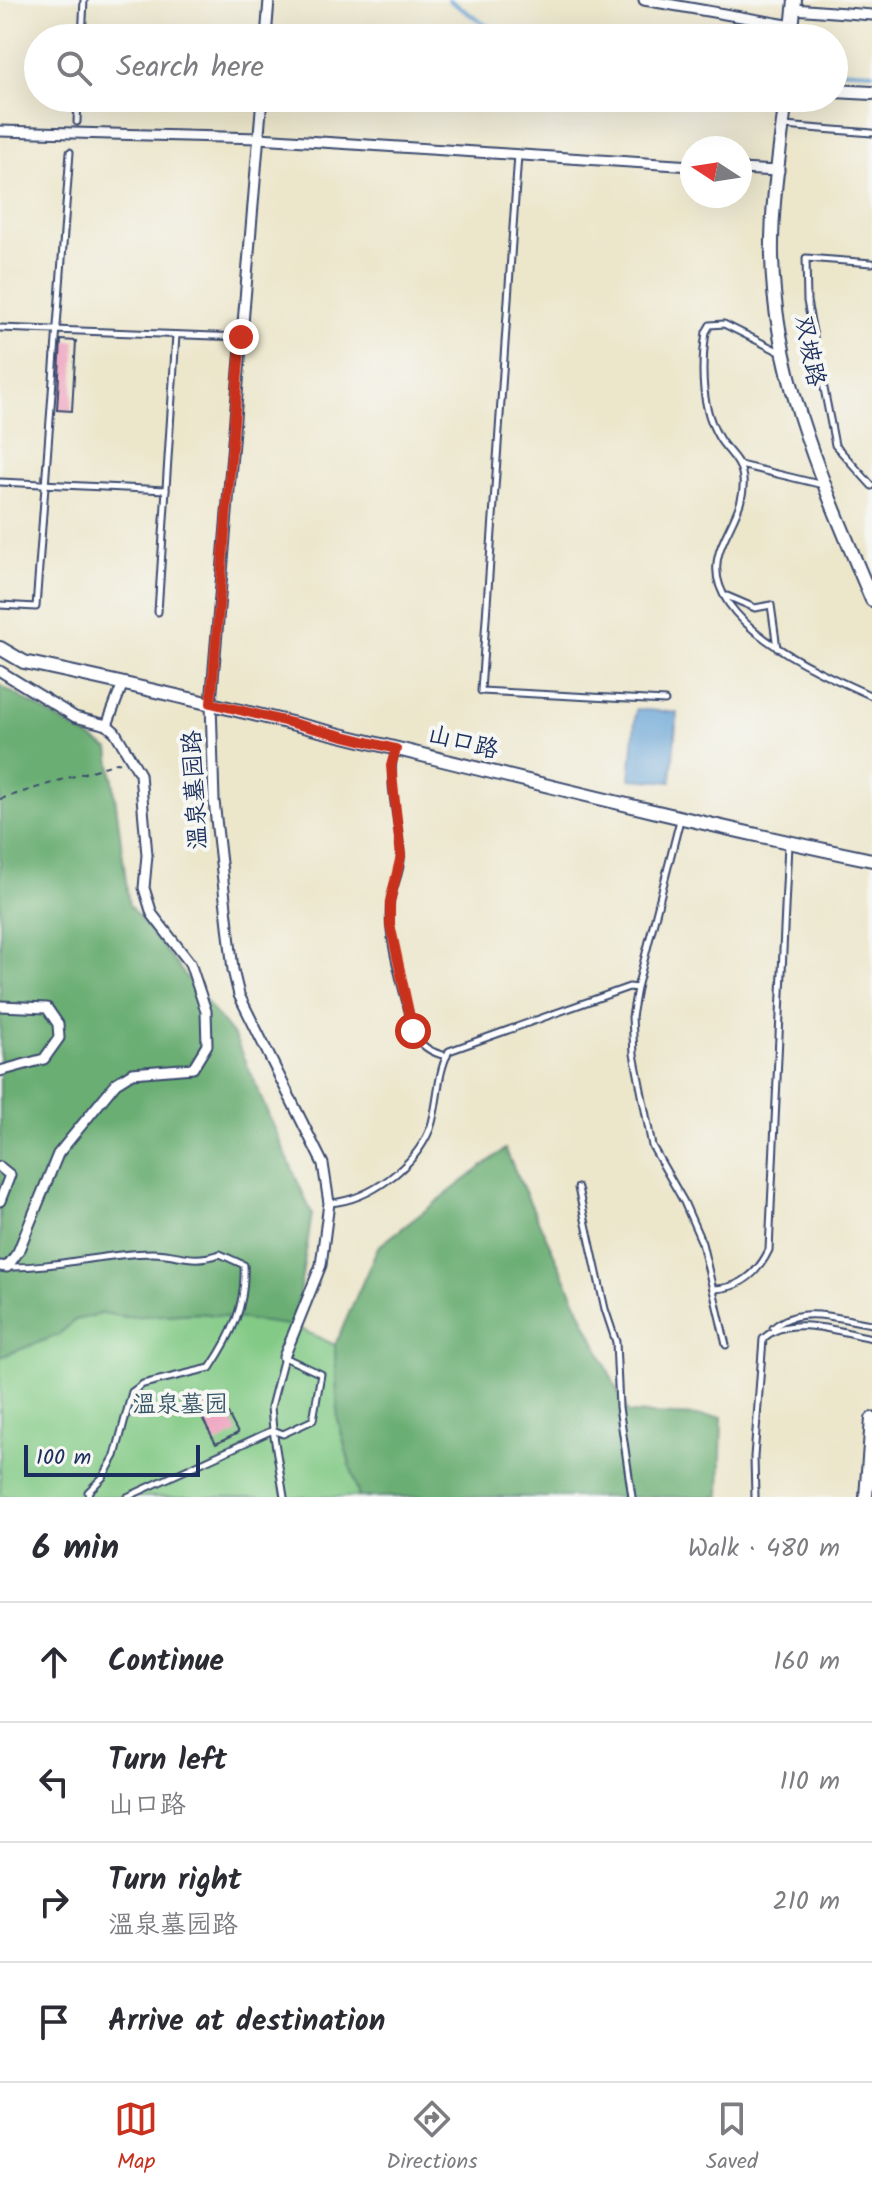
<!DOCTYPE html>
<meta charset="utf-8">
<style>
body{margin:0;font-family:Kalam,"LXGW WenKai TC",sans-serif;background:#f2f2f3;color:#2b2b33}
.compass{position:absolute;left:680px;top:136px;width:72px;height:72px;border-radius:50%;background:#fff;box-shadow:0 8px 32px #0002;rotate:282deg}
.scale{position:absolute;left:24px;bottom:20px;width:176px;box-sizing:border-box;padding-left:8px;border:4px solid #1b2f5e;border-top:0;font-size:22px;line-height:28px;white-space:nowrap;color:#1b2f5e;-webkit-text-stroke:6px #f6f6f2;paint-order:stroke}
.stop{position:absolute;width:24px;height:24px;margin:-18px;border:6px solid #c8321e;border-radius:50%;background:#fff}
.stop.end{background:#c8321e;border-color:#fff;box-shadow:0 2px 8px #0008}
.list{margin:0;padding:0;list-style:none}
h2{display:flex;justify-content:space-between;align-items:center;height:104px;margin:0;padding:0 32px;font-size:34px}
h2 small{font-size:26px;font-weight:400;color:#7c7c81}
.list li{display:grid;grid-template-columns:52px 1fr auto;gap:24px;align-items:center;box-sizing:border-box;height:120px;padding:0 32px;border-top:2px solid #e1e1e2}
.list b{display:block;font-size:30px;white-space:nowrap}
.list p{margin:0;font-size:26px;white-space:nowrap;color:#7c7c81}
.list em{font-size:26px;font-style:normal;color:#7c7c81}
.icon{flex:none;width:44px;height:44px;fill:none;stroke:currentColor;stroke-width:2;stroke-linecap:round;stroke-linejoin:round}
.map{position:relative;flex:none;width:872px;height:1497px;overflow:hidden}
.search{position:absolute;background:#fff;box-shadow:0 8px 32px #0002;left:24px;right:24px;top:24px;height:88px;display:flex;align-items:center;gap:20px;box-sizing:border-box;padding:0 28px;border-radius:44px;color:#7c7c81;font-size:30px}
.sheet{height:584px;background:#fff}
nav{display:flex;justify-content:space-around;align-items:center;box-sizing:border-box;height:112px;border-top:2px solid #e1e1e2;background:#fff;font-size:22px;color:#7c7c81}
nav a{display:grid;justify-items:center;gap:4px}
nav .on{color:#c8321e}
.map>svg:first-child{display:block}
</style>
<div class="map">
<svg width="872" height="1497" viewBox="0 0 872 1497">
<rect width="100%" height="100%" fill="#f6f6f2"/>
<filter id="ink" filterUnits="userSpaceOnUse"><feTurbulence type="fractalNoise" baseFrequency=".0125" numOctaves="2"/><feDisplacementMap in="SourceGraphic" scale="16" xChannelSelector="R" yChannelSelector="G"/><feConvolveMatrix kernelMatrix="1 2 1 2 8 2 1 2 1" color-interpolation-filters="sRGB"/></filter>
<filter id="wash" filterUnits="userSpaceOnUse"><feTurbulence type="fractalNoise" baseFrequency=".006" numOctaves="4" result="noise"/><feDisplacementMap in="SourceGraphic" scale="32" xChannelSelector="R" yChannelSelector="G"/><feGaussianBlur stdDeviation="1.8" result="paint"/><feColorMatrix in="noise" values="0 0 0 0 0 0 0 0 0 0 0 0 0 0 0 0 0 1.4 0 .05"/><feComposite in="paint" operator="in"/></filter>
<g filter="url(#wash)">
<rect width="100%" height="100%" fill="#ece6cb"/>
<!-- green -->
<path fill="#83ca86" stroke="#4f7c72" stroke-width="2" d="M104 1313 124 1317 200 1313 287 1323 335 1345 338 1420 359 1497H0V1357L58 1335 75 1320Z"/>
<!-- forest -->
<g fill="#6aae73" stroke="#426e68" stroke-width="2">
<path d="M0 685 109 749 129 905 235 1038 312 1214 294 1326 200 1313 124 1317 103 1313 75 1320 58 1335 0 1357Z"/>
<path d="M505 1149 628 1413 722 1417 720 1497H359L338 1420 335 1345 378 1247Z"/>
</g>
<!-- water -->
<path fill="#63a1d4" stroke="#3f6899" stroke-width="2" d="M636 709 677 713 671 782 630 779Z"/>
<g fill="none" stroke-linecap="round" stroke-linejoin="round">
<!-- stream -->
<g stroke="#63a1d4" stroke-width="4">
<path d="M449 0 505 38"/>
<path d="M834 70 872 72"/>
</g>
</g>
<g id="blocks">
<!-- building -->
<g fill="#ee9ebc">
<path d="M61 340 76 341 72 411 57 410Z"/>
<path d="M220 1399 238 1433 216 1444 198 1410Z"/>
</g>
</g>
</g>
<g filter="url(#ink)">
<use href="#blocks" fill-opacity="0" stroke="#3a4a6e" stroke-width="2"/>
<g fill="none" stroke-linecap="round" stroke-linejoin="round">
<defs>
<g id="service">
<path d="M82 38 84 0"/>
<path d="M77 122 78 98"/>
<path d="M784 126 872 133"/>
<path d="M518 155 481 691 665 701"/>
<path d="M872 263 806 258 807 301 835 445 872 486"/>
<path d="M0 328 241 337"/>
<path d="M782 353 724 324 710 325 706 332C701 366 701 408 719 438 726 450 739 459 742 473 749 502 726 528 719 553 698 622 825 675 872 696"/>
<path d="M740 465 823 485"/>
<path d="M0 482 166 490"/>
<path d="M727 596 755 608 771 605 777 648"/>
<path d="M0 605 36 607 70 152"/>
<path d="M158 612 176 335"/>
<path d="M395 750C386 785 399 819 401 855 402 872 392 886 390 903 385 938 405 995 413 1031 420 1046 431 1053 447 1056"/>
<path d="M680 820 637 988 632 1017 634 1054 652 1146 684 1202 702 1243 726 1345"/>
<path d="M578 1188 605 1309 616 1342 619 1407 632 1497"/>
<path d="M330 1203C370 1200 415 1166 430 1129 439 1104 436 1075 449 1051L629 987 637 988"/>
<path d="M8 1267C56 1268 104 1253 152 1253 179 1253 190 1264 220 1254L244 1265C246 1306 232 1335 210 1368L143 1384 132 1392 115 1456 103 1477 88 1492 89 1497"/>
<path d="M715 1289C740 1288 758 1273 769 1250L788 844"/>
<path d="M773 1328C800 1304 839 1319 872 1324"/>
<path d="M284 1357 321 1374 313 1420 283 1434 273 1430 271 1407Z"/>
<path d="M127 1497 273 1430 284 1497"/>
<path d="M755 1497 754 1457 763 1339C788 1313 840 1332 872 1338"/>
</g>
<g id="minor">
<path d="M644 0 793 26"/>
<path d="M794 9 872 15"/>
<path d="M266 38 269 0"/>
<path d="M262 98 211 703 214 801 233 970 239 995 323 1164 329 1203 321 1265 284 1357"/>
<path d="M0 131 259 138 692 166"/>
<path d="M740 169 779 171"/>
<path d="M0 671 75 717 107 725 115 732 140 774 147 855 144 888 152 914 190 963 206 1011 207 1045 193 1068 132 1073 116 1083 58 1154 18 1252 7 1267 0 1266"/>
<path d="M107 725 123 683"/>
<path d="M0 1006 47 1008 58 1024 59 1038 44 1059 0 1071"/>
<path d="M0 1167 10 1175 0 1201"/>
</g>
<g id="tertiary">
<path d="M791 38 795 0"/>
<path d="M834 91 872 93"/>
<path d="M786 98C780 150 771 204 772 256 774 378 826 490 872 600"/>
<path d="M0 648 24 662C308 722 588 801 872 860"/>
<path d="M866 1497 872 1419"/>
</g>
</defs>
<!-- service casing -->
<use href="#service" stroke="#3a4a6e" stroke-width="9"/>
<!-- minor casing -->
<use href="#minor" stroke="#3a4a6e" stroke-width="13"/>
<!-- tertiary casing -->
<use href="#tertiary" stroke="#3a4a6e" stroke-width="16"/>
<!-- path -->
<path stroke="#3a4a6e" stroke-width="2" stroke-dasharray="6 6" stroke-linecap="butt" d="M0 799 120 762"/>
<!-- service -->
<use href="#service" stroke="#fff" stroke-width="5"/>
<!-- minor -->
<use href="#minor" stroke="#fff" stroke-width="9"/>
<!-- tertiary -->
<use href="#tertiary" stroke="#fff" stroke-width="12"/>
</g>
</g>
<g fill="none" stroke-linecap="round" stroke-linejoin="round" filter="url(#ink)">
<!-- route -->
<path stroke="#c8321e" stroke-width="10" d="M241 337 211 703 396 749 391 766 401 856 390 902V924L413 1031"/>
</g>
<g text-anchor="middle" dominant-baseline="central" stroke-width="8" stroke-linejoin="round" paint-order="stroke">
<!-- street labels -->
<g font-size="24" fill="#1b2f5e" stroke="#f6f6f2">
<text transform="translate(809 351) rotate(79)">双坡路</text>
<text transform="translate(463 743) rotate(14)">山口路</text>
<text transform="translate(196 790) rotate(-93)">温泉墓园路</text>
</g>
<!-- park labels -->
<g font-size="24" fill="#355668" stroke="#f6f6f2">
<text x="180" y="1405">温泉墓园</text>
</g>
</g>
</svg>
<svg class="compass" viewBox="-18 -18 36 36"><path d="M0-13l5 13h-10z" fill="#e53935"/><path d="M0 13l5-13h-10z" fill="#7c7c81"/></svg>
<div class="scale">100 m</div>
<div class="stop" style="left:413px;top:1031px"></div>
<div class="stop end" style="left:241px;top:337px"></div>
<div class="search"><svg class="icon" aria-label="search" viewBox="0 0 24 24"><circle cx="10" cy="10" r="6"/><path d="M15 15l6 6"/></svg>Search here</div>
</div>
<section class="sheet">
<h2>6 min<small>Walk · 480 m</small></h2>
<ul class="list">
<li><svg class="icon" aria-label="ahead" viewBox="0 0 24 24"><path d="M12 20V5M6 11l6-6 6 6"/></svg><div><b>Continue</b></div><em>160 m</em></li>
<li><svg class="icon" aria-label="left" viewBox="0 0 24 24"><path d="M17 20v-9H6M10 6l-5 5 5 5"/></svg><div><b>Turn left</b><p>山口路</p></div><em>110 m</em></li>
<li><svg class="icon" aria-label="right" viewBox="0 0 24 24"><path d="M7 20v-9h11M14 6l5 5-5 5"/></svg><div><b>Turn right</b><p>温泉墓园路</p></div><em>210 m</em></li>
<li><svg class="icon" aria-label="arrive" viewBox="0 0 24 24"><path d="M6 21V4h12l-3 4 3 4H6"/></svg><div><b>Arrive at destination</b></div></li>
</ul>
</section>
<nav>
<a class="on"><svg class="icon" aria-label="map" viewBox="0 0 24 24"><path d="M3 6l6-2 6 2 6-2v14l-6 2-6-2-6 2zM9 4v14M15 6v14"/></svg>Map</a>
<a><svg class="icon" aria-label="directions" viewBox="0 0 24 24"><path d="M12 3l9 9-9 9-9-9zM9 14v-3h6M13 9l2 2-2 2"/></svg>Directions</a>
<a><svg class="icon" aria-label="saved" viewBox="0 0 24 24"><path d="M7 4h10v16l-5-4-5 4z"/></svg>Saved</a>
</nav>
